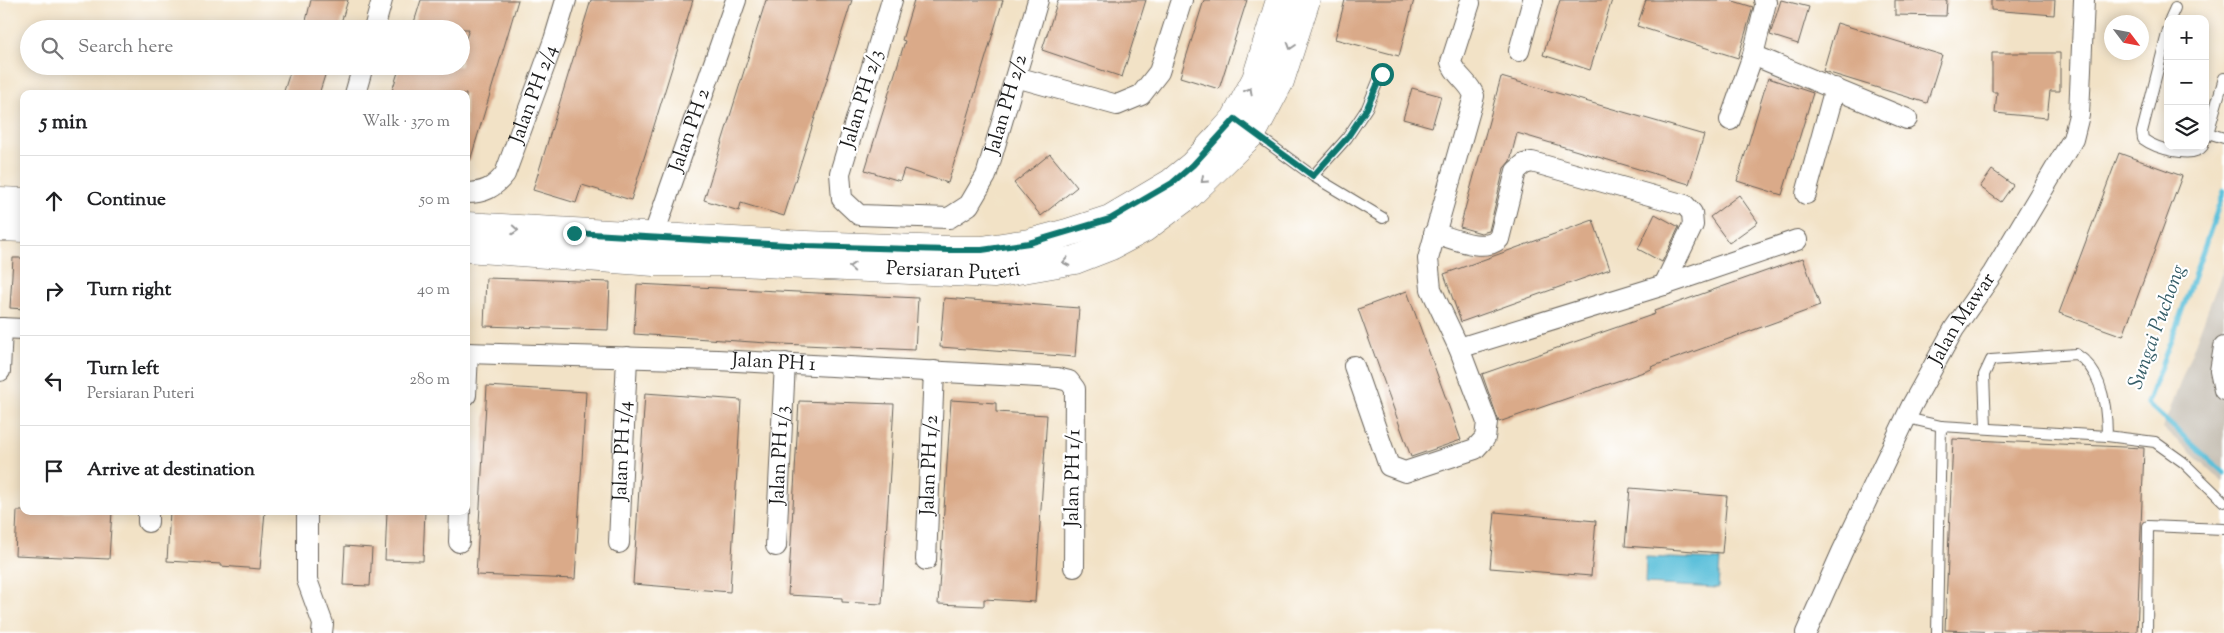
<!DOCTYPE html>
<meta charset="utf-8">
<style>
body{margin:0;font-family:"Sorts Mill Goudy",serif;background:#f6f6f6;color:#202124}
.controls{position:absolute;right:15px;top:15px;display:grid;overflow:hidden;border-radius:10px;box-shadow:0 2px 12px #0003}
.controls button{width:45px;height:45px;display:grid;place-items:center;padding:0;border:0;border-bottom:1px solid #e0e0e0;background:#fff;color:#202124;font:25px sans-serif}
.compass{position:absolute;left:2104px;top:15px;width:45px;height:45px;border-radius:50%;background:#fff;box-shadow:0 2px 12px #0003;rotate:122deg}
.stop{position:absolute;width:15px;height:15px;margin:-11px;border:4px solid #0f766e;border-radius:50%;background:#fff}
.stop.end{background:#0f766e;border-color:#fff;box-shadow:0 1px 5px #0008}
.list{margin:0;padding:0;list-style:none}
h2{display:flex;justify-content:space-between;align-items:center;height:65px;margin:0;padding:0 20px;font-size:21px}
h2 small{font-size:16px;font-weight:400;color:#757577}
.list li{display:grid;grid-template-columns:32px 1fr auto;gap:15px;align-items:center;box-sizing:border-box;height:90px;padding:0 20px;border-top:1px solid #e0e0e0}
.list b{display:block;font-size:19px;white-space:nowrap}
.list p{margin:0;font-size:16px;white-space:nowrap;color:#757577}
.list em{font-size:16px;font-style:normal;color:#757577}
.icon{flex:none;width:28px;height:28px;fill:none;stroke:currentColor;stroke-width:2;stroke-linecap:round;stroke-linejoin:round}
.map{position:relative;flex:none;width:2224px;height:633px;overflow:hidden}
.search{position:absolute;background:#fff;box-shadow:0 2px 12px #0003;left:20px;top:20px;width:450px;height:55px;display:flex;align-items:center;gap:12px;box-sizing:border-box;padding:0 18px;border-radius:28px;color:#757577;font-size:19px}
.panel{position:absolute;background:#fff;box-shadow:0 2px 12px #0003;left:20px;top:90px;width:450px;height:425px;border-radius:10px}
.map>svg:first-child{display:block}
</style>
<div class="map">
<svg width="2224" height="633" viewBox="0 0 2224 633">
<rect width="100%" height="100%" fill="#fff"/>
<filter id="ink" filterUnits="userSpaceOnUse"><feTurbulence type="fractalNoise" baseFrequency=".02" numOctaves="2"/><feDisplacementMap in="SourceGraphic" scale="10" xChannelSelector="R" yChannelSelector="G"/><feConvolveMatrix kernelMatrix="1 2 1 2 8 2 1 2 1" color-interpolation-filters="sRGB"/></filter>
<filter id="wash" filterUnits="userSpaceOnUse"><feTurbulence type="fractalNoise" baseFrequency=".0096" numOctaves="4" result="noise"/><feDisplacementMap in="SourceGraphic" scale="20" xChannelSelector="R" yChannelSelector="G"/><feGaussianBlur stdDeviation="1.12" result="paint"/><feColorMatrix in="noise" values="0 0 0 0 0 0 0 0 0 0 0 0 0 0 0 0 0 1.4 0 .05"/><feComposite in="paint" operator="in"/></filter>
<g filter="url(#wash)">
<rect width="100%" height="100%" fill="#f2e2c6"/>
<!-- industrial -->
<path fill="#c9c3b8" d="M2224 267V483L2163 428Z"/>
<!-- water -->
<path fill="#5cc0da" stroke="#3c6e7b" d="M1646 557 1720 560 1718 588 1645 584Z"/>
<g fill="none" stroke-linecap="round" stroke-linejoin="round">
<!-- stream -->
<path stroke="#5cc0da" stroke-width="5" d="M2224 191 2179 319 2147 403 2224 473"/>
</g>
<g id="blocks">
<!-- building -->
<g fill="#daaa89">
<path d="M311 0H348L339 29H304Z"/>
<path d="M421 0H518L470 161H466V94H391L400 66H461V54L469 29H412Z"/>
<path d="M591 0H693L631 200 582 185 576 203 533 190Z"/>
<path d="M766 0H852L784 216 741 203 739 211 704 200Z"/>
<path d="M914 0H1003L948 183 904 169 900 181 865 170 905 41 902 40Z"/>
<path d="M1058 0H1146L1122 77 1042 50Z"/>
<path d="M1204 0H1247L1219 89 1180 77Z"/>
<path d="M1345 0H1414L1399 56 1335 39Z"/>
<path d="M1560 0H1612L1590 70 1543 55Z"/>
<path d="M1646 0H1730L1753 7 1738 58 1637 26Z"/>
<path d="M1781 0 1809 7 1798 44 1770 35Z"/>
<path d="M1895 0H1947L1946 16 1895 15Z"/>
<path d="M1991 0H2055L2054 15 1991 10Z"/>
<path d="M1837 23 1942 55 1927 103 1823 71Z"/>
<path d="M1992 53H2060V91H2050L2047 118 1995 113 1997 92H1992Z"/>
<path d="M292 66H328L319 94H283Z"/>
<path d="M1501 77 1704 135 1689 184 1517 133 1510 161 1504 168 1489 231 1481 233 1460 227Z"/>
<path d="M1768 78 1813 93 1782 195 1737 181Z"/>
<path d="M1412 88 1441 96 1432 127 1403 119Z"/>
<path d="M2119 153 2182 176 2123 336 2059 313Z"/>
<path d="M1050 154 1077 187 1041 216 1014 183Z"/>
<path d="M1992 170 2013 185 2001 202 1980 187Z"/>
<path d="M1739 195 1758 222 1729 243 1710 217Z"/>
<path d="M1655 214 1679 227 1662 262 1638 249Z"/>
<path d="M1593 220 1610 269 1461 322 1444 274Z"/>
<path d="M13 258H24V309L10 308Z"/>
<path d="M1803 258 1820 306 1651 367 1652 369 1499 422 1482 374 1655 314 1654 311Z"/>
<path d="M486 278 610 282 608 330 484 326Z"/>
<path d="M637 284 918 298 915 350 782 344 634 334Z"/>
<path d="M1407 291 1461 440 1411 457 1358 309Z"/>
<path d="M944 298 1079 308 1075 357 940 347Z"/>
<path d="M487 386 586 392 575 579 476 575Z"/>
<path d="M645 393 741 400 730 592 633 584Z"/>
<path d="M951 400 996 403V412L1047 415 1035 602 984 599V606L938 604Z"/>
<path d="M799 401 894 404 882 604 842 602V598L788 595Z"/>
<path d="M1953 439 2144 448 2137 633H2030L1945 630Z"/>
<path d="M1630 488 1727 496 1722 553 1625 546Z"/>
<path d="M17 511H112L109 559 15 555Z"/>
<path d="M170 511H265L260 569 221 566V564L167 561Z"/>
<path d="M387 511H425L423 561 385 560Z"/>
<path d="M1495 512 1596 521 1591 576 1490 568Z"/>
<path d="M345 546 372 548 370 586 343 585Z"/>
</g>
</g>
</g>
<g filter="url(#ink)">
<use href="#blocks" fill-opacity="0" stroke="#676158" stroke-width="1"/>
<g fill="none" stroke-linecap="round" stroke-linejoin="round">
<defs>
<g id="lane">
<path d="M2170 19 2175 8"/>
<path d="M2168 30 2142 132 2143 139C2155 148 2193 160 2203 146"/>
<path d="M1254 133 1313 176 1383 218"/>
<path d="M2208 133 2224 78"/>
<path d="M2206 138 2208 133 2224 138"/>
<path d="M1313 176 1347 138 1367 108 1381 74"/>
<path d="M1907 418 1941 426"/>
<path d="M1986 427 1984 375 1991 360 2076 354C2102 370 2107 408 2107 436"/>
<path d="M1937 633 1941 426 2107 436 2155 442 2183 462 2224 502"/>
<path d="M2147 633 2148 526 2224 529"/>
</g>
<g id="street">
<path id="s1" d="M892 0 840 173 842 199 859 215 949 218 969 205 986 176 1038 0"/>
<path d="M374 29 382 0"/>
<path d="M1519 51 1533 0"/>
<path d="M1753 55 1907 119"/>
<path d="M1016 77 1117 105 1141 95 1159 72 1182 0"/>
<path d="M355 94 363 66"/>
<path d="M1730 120 1753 55 1766 2 1764 0"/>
<path id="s2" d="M466 193C484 193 494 188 505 174L554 40 566 0"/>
<path d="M1806 194 1835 88"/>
<path d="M1434 233C1452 238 1484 253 1499 239L1516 171 1524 164 1532 162 1685 205 1692 213 1693 225 1664 285"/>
<path id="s3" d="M654 250 653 237 736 0"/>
<path d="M0 328 24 329"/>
<path d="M2224 347 2220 371 2224 390"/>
<path d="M1459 348 1664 285 1797 240"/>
<path id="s4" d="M466 353 717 360 1057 378 1069 381 1075 389 1074 567"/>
<path d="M1354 366 1389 466 1405 472 1475 449 1485 438 1487 422 1459 348 1431 289 1428 259 1474 96C1470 82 1455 76 1451 62L1470 3"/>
<path d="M0 371 2 328"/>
<path d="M466 395 468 353"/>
<path d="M307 511V580L323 624 322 633"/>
<path d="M148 522V511"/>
<path d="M459 542 460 511"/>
<path id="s5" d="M619 543 627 357"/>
<path id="s6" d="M776 546 785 363"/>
<path id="s7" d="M926 560 934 371"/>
<path id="s8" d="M1806 633 1842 552 1912 405 1954 329 1993 273 2073 139 2079 115 2084 0"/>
</g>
<g id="secondary">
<path d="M0 201 24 202"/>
<path d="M466 226 806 245 948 250H982L1029 243 1067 233 1110 219 1171 183 1193 165 1220 136 1235 119 1256 79 1280 0"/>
<path d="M0 227 24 228"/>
<path id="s9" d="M466 248 654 262H739L994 274 1075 260 1111 246 1143 229 1190 194 1253 132 1280 81 1306 0"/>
</g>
</defs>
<!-- lane casing -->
<use href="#lane" stroke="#676158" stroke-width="12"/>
<!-- street casing -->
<use href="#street" stroke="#676158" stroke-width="22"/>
<!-- secondary casing -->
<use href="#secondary" stroke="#676158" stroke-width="29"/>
<!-- lane -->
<use href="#lane" stroke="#fff" stroke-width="10"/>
<!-- street -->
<use href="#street" stroke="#fff" stroke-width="20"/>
<!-- secondary -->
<use href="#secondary" stroke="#fff" stroke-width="28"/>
</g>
<!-- one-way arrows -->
<defs><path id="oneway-chevron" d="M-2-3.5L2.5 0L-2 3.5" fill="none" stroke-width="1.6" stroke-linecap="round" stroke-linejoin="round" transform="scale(1.25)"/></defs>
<g stroke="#999">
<use href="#oneway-chevron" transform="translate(1291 46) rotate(108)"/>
<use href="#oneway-chevron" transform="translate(1249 91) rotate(-62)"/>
<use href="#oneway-chevron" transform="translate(1204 180) rotate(138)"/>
<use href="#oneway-chevron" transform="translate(515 230) rotate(4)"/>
<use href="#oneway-chevron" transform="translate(1066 262) rotate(168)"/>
<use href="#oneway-chevron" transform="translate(852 267) rotate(-177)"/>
</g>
</g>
<g fill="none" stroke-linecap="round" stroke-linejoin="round" filter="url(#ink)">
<!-- route -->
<path stroke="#0f766e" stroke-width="6" d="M574 233 806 246 948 250H982L1029 243 1110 219 1172 183 1193 165 1235 119 1313 176 1347 138 1367 108 1382 74"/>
</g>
<g text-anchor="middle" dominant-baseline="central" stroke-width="4.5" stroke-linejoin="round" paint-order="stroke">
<!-- street labels -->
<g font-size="20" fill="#1c1c1c" stroke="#fff">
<text stroke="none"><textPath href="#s2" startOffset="130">Jalan PH 2/4</textPath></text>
<text transform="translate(863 99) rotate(-73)">Jalan PH 2/3</text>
<text stroke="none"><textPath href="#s1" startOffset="452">Jalan PH 2/2</textPath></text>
<text stroke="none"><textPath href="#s3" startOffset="126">Jalan PH 2</textPath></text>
<text stroke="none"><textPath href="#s9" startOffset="488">Persiaran Puteri</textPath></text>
<text stroke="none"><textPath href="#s8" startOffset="351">Jalan Mawar</textPath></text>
<text stroke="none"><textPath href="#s4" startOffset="308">Jalan PH 1</textPath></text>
<text stroke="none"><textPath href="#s5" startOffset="92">Jalan PH 1/4</textPath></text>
<text stroke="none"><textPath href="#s6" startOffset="91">Jalan PH 1/3</textPath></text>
<text stroke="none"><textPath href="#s7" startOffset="95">Jalan PH 1/2</textPath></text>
<text transform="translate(1074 478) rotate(-89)">Jalan PH 1/1</text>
</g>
<!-- water labels -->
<g font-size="21" font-style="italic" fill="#365e68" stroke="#fff">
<text transform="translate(2158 327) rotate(-70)">Sungai Puchong</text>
</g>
</g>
</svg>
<div class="controls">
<button>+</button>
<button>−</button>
<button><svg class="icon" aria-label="layers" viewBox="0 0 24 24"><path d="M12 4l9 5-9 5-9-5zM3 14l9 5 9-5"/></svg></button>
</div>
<svg class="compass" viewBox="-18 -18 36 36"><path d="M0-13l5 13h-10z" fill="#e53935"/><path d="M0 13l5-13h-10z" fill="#757577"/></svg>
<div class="stop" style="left:1382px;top:74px"></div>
<div class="stop end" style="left:574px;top:233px"></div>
<div class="search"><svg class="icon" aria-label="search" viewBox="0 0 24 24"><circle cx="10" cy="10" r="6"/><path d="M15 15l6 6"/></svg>Search here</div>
<section class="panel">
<h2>5 min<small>Walk · 370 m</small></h2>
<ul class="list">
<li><svg class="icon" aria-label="ahead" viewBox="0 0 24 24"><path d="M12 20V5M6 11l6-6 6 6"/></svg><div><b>Continue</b></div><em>50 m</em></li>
<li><svg class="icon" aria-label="right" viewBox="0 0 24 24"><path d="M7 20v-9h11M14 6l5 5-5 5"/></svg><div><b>Turn right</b></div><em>40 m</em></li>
<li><svg class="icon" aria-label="left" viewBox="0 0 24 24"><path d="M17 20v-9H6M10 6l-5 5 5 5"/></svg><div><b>Turn left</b><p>Persiaran Puteri</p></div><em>280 m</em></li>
<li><svg class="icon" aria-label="arrive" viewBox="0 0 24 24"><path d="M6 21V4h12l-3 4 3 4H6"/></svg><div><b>Arrive at destination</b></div></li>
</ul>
</section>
</div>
